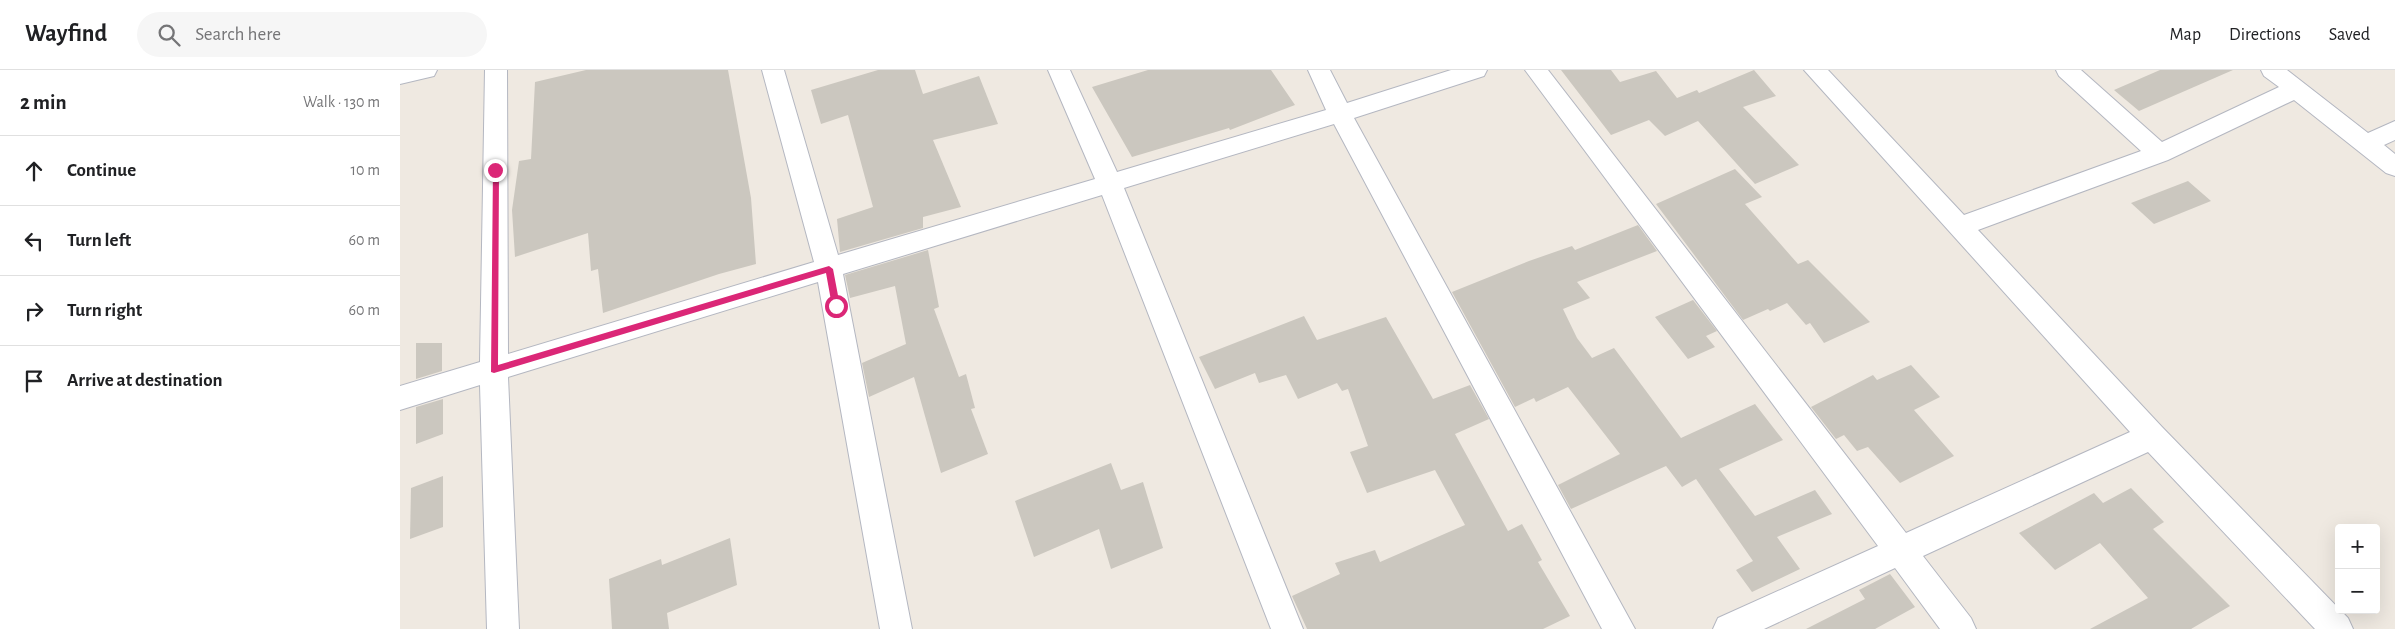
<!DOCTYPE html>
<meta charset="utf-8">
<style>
body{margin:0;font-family:"Alegreya Sans",sans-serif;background:#f6f6f6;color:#202124}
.controls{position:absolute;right:15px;bottom:15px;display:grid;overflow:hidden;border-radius:5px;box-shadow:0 5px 20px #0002}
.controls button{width:45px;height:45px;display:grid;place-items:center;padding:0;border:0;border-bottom:1px solid #e0e0e0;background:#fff;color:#202124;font:25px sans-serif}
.stop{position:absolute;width:15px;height:15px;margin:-11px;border:4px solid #db2777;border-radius:50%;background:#fff}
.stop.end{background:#db2777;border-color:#fff;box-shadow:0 1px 5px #0008}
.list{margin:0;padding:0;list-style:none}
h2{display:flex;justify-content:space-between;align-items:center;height:65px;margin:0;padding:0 20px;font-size:21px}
h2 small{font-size:16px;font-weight:400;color:#757577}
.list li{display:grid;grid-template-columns:32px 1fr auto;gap:15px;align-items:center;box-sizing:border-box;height:70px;padding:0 20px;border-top:1px solid #e0e0e0}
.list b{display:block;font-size:19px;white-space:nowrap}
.list em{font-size:16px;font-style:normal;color:#757577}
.icon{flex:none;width:28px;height:28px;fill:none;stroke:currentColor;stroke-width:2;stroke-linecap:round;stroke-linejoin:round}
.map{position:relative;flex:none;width:1995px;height:559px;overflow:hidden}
header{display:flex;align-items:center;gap:30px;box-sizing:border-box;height:70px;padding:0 25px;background:#fff;border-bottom:1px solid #e0e0e0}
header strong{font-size:24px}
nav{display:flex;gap:28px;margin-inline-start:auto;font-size:18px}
.search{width:350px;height:45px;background:#f6f6f6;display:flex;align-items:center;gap:12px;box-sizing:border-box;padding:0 18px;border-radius:28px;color:#757577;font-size:19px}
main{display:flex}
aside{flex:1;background:#fff}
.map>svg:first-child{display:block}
</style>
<header>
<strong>Wayfind</strong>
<div class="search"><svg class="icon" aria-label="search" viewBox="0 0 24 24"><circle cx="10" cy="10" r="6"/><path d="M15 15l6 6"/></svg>Search here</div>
<nav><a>Map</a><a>Directions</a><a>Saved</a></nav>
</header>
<main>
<aside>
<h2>2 min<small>Walk · 130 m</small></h2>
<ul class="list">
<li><svg class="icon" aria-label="ahead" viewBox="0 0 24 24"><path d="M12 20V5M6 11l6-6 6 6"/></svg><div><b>Continue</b></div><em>10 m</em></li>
<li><svg class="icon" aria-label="left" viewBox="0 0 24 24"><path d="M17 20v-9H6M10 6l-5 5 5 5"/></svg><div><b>Turn left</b></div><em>60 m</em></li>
<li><svg class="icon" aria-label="right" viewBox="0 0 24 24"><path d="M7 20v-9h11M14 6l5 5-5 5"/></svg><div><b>Turn right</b></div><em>60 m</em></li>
<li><svg class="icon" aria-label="arrive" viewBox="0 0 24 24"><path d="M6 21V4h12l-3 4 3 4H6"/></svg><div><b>Arrive at destination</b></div></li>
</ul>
</aside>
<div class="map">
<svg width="1995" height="559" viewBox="0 0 1995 559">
<rect width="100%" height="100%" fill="#efe9e1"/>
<!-- building -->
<g fill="#cbc7bf">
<path d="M186 0H328L351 128 356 194 319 204 203 243 198 199 191 201 188 163 115 187 112 140 119 91 131 89 135 12Z"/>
<path d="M478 0H515L523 24 579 6 598 54 533 70 561 137 523 147V158L440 182 437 149 473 137 448 45 421 54 411 20Z"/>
<path d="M748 0H871L895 35 830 60 829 58 732 87 692 17Z"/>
<path d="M1161 0H1211L1220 12 1256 1 1277 28 1297 20 1299 23 1354 0 1376 26 1343 37 1399 95 1355 114 1298 51 1265 66 1249 50 1211 65Z"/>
<path d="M1760 0H1833L1739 41 1714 20Z"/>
<path d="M1335 99 1362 127 1345 134 1398 194 1408 190 1470 252 1424 273 1410 253 1406 255 1387 233 1370 241 1368 239 1343 250 1256 134Z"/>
<path d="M1788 111 1811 131 1754 154 1731 133Z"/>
<path d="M1238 155 1257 181 1177 212 1190 228 1163 239 1177 268 1192 288 1214 278 1281 368 1355 334 1383 370 1319 399 1355 446 1415 420 1432 444 1377 467 1400 499 1352 522 1336 500 1353 491 1296 409 1282 417 1266 396 1171 439 1158 415 1220 384 1168 317 1136 332 1134 328 1115 337 1052 222 1129 191 1172 176 1175 180Z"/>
<path d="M528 180 539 237 534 239 559 307 566 304 575 338 571 339 588 384 541 403 514 307 469 327 462 293 506 274 495 216 450 228 445 205Z"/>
<path d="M1293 230 1317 261 1306 266 1315 277 1288 289 1255 247Z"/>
<path d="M904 246 917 270 986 247 1033 329 1070 315 1089 349 1055 364 1108 461 1122 454 1142 490 1138 492 1170 546 1143 559H907L892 526 940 504 935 493 975 480 980 492 1065 455 1035 400 967 423 950 382 968 376 948 319 942 321 937 313 898 329 886 305 859 313 855 303 815 319 799 287Z"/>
<path d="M16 273H42V301L16 309Z"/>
<path d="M1511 295 1540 327 1514 340 1554 386 1500 413 1468 377 1457 381 1444 365 1436 369 1411 337 1473 305 1477 310Z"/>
<path d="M43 329V364L16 374V337Z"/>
<path d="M711 393 721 420 743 412 763 478 711 499 699 459 634 487 615 431Z"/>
<path d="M43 406V457L10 469 11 418Z"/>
<path d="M1731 418 1764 452 1753 459 1830 536 1791 559H1690L1748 528 1700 473 1655 500 1619 463 1694 423 1703 433Z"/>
<path d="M330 468 337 515 267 543 269 559H212L209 509 261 489 262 495Z"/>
<path d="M1490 504 1515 537 1475 559H1406L1465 529 1459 520Z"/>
</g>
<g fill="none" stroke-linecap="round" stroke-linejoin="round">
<defs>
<g id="minor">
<path d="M85 0H107L108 284 414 192 362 0H384L438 185 695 109 648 0H670L717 102 926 40 908 0H930L947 33 1051 0H1087L1084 6 954 48 1235 559H1202L934 54 724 118 903 559H871L702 125 443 204 512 559H480L418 212 108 307 119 559H87L80 315 0 340V316L80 292Z"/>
<path d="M1125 0H1148L1506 463 1730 362 1404 0H1428L1564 145 1741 81 1659 6 1656 0H1681L1762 72 1879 17 1864 6 1861 0H1887L1968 63 1995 51V70L1984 75 1995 84V106L1986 103 1894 30 1768 90 1578 160 1762 357 1948 548 1953 559H1915L1748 382 1523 486 1571 548 1576 559H1540L1495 498 1364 559H1313L1318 548 1478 476Z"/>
</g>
<path id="tertiary" d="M0 0H37L34 6 0 14Z"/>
</defs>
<!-- minor casing -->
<use href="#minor" stroke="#b4b7c1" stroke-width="2"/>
<!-- tertiary casing -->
<use href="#tertiary" stroke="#b4b7c1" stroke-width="2"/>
<!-- minor -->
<use href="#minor" fill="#fff" fill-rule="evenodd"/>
<!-- tertiary -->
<use href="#tertiary" fill="#fff" fill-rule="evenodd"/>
</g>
<!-- route -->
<path fill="#db2777" d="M93 98 99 100 98 295 429 196 433 199 440 236 436 240 432 236 426 203 94 303 91 302Z"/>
</svg>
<div class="controls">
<button>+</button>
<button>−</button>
</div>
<div class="stop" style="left:436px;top:236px"></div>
<div class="stop end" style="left:95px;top:100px"></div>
</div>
</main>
